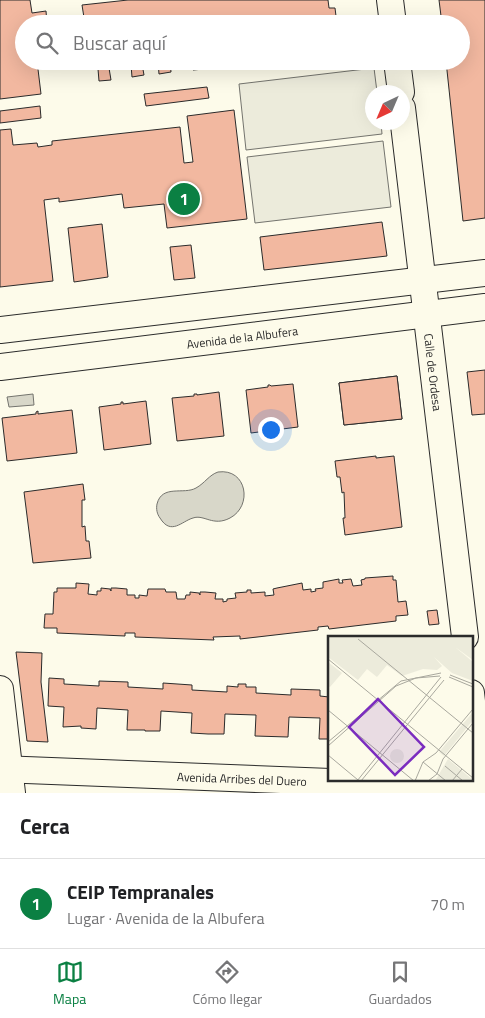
<!DOCTYPE html>
<html lang="es">
<meta charset="utf-8">
<style>
body{margin:0;font-family:"Titillium Web",sans-serif;background:#f6f6f6;color:#202124}
.compass{position:absolute;left:365px;top:85px;width:45px;height:45px;border-radius:50%;background:#fff;box-shadow:0 5px 20px #0002;rotate:224deg}
.you{position:absolute;left:270px;top:429px;width:18px;height:18px;margin:-12px;border:4px solid #fff;border-radius:50%;background:#1a73e8;box-shadow:0 0 0 8px #1a73e833}
.badge{display:grid;place-items:center;width:32px;height:32px;border-radius:50%;background:#0b8043;color:#fff;font-size:16px;font-weight:700}
.pin{position:absolute;translate:-50% -50%;border:2px solid #fff;box-shadow:0 1px 5px #0006}
.list{margin:0;padding:0;list-style:none}
h2{display:flex;justify-content:space-between;align-items:center;height:65px;margin:0;padding:0 20px;font-size:21px}
h2 small{font-size:16px;font-weight:400;color:#757577}
.list li{display:grid;grid-template-columns:32px 1fr auto;gap:15px;align-items:center;box-sizing:border-box;height:90px;padding:0 20px;border-top:1px solid #e0e0e0}
.list b{display:block;font-size:19px;white-space:nowrap}
.list p{margin:0;font-size:16px;white-space:nowrap;color:#757577}
.list em{font-size:16px;font-style:normal;color:#757577}
.icon{flex:none;width:28px;height:28px;fill:none;stroke:currentColor;stroke-width:2;stroke-linecap:round;stroke-linejoin:round}
.map{position:relative;flex:none;width:485px;height:793px;overflow:hidden}
.search{position:absolute;background:#fff;box-shadow:0 5px 20px #0002;left:15px;right:15px;top:15px;height:55px;display:flex;align-items:center;gap:12px;box-sizing:border-box;padding:0 18px;border-radius:28px;color:#757577;font-size:19px}
.sheet{height:155px;background:#fff}
nav{display:flex;justify-content:space-around;align-items:center;box-sizing:border-box;height:70px;border-top:1px solid #e0e0e0;background:#fff;font-size:14px;color:#757577}
nav a{display:grid;justify-items:center;gap:2px}
nav .on{color:#0b8043}
.map>svg:first-child{display:block}
</style>
<div class="map">
<svg width="485" height="793" viewBox="0 0 485 793">
<rect width="100%" height="100%" fill="#fdfbea"/>
<!-- green -->
<g fill="#ecebdb" stroke="#74746e">
<path d="M374 68 377 92H372V122L381 123 382 134 246 150 239 84Z"/>
<path d="M383 141 391 207 255 223 247 157Z"/>
</g>
<!-- water -->
<g fill="#d8d7c9" stroke="#74746e">
<path d="M33 394 34 405 9 407 7 397Z"/>
<path d="M218 472C247 468 253 506 230 518 213 527 204 514 193 518 182 521 171 536 160 518 157 514 156 509 157 504 162 484 184 495 196 488 205 483 209 475 218 472Z"/>
</g>
<!-- building -->
<g fill="#f2b8a0" stroke="#2b2b2b" fill-rule="evenodd">
<path d="M0 0H30L32 13 46 11 47 24H24V61H37L41 94 0 99Z"/>
<path d="M128 0H328L329 8H335L337 24H85L82 5Z"/>
<path d="M439 0H485V218L463 221 446 61H461V24H442Z"/>
<path d="M170 61 171 72 159 74 158 62Z"/>
<path d="M192 61H203L204 69 193 70Z"/>
<path d="M226 61H238V65L226 66Z"/>
<path d="M142 64 144 75 132 77 131 65Z"/>
<path d="M109 68 111 80 99 81 98 69Z"/>
<path d="M207 87 209 98 146 106 144 94Z"/>
<path d="M40 106 41 118 0 123V111Z"/>
<path d="M234 110 247 219 167 228 164 204 124 208 122 194 59 202V198L44 200 53 281 0 287V130L11 129 13 145 37 143 38 147 52 145V141L180 127 184 163 193 162 187 116Z"/>
<path d="M382 222 387 256 264 270 260 237Z"/>
<path d="M102 224 108 277 74 282 68 228Z"/>
<path d="M191 245 195 278 174 280 170 247Z"/>
<path d="M485 370V414L472 415 467 372Z"/>
<path d="M397 376 402 419 344 425 339 383ZM387 393 389 403H383L381 394ZM352 397H358L359 406 353 407Z"/>
<path d="M397 376 402 419 344 425 339 383Z"/>
<path d="M293 384 298 427 251 433 246 390 268 387V385H270L271 386Z"/>
<path d="M219 392 224 436 177 441 172 398 194 396V394H197V395Z"/>
<path d="M146 401 151 444 104 450 99 407 121 404V402H123V404Z"/>
<path d="M72 410 77 453 7 461 2 418 36 414V412L38 411V414Z"/>
<path d="M376 456V458L394 456 402 527 345 535 343 518H345L344 492 342 493 340 477H337L335 461Z"/>
<path d="M83 484 85 500H82V527L85 526 86 541H89L91 558 33 563 24 492Z"/>
<path d="M393 576V580H396L398 602 406 601 408 615 396 616V621L329 629 328 626 318 627V630L240 639V636L213 637 214 640 135 637V633H125V636L57 633V628H44L45 614H53L54 592H57V588H76V583L89 584 88 594 97 595V591H101V588L110 589 111 591V588H116L127 589V595H135V598H139V595L147 596 148 589H165L166 592H176L177 599H185L186 595H190V592L199 593 200 595V592H205L216 593 215 599H223V602L227 601V599L236 598 235 593 247 592V590H251V593L265 592V596L274 595 273 589 277 588 302 583 303 590 311 589V592L316 591 315 589 323 588V582L339 579V583H343L342 580 351 579 353 586 362 585 361 580 365 579V578Z"/>
<path d="M437 610 439 624 429 625 427 611Z"/>
<path d="M16 652 42 653 41 682 48 742 27 741Z"/>
<path d="M49 678 64 679V684L99 686V681L128 682V687L163 689V683L192 685V690L227 692V686L238 687V684H246V687H256V693L291 695V689L320 690V696L329 697V739H319L320 718 289 717 288 737 255 736 256 715 225 714 224 734H208L191 733 192 713 161 711 160 731H145V730H127L128 710 97 708 96 729 81 728V726L63 727 64 707 48 706Z"/>
</g>
<g fill="none" stroke-linecap="round" stroke-linejoin="round">
<defs>
<g id="minor">
<path d="M390 0 393 24"/>
<path d="M397 61 401 92"/>
<path id="s1" d="M402 108 465 637"/>
<path d="M0 330 485 273"/>
<path id="s2" d="M0 367 485 307"/>
<path d="M0 689 12 793"/>
<path d="M471 693 483 793"/>
<path id="s3" d="M0 769 485 788"/>
</g>
</defs>
<!-- minor casing -->
<use href="#minor" stroke="#2b2b2b" stroke-width="28"/>
<!-- minor -->
<use href="#minor" stroke="#fdfbea" stroke-width="26"/>
</g>
<g text-anchor="middle" dominant-baseline="central" stroke-width="4" stroke-linejoin="round" paint-order="stroke">
<!-- street labels -->
<g font-size="12" fill="#2b2b2b" stroke="#fdfbea">
<text stroke="none"><textPath href="#s2" startOffset="244">Avenida de la Albufera</textPath></text>
<text stroke="none"><textPath href="#s1" startOffset="266">Calle de Ordesa</textPath></text>
<text stroke="none"><textPath href="#s3" startOffset="242">Avenida Arribes del Duero</textPath></text>
</g>
</g>
<!-- overview -->
<g transform="translate(328 636)">
<rect width="145" height="145" fill="#fdfbea"/>
<path d="M0 0H145V24L127 11 145 26V45L124 37 106 21 114 30 109 34 95 33 74 40 59 29 49 41 39 33 30 44 0 21ZM0 26 14 37 2 51 0 50ZM145 76V84L116 120 111 116ZM62 120a7 7 0 1 1 14 0a7 7 0 1 1-14 0ZM120 123 145 144V145H107Z" fill="#ecebdb"/>
<path fill="none" stroke="#a9a89e" stroke-width="1" d="M30 3 145 97M0 23 145 142M122 39 145 48M121 41 145 51M0 74 86 145M0 106 73 45 113 37M0 110 68 50 88 42 112 40M0 119 30 144M95 126 118 145M117 130 135 145M29 145 113 41M33 145 116 44M87 145 95 126 108 117 145 73M100 145 109 138 115 123 145 87M124 145 134 133"/>
<path fill="#7b2cbf" fill-opacity="0.15" stroke="#7b2cbf" stroke-width="2.5" d="M50 63 96 111 67 139 21 91Z"/>
<rect width="145" height="145" fill="none" stroke="#2b2b2b" stroke-width="2.5"/>
</g>
</svg>
<svg class="compass" viewBox="-18 -18 36 36"><path d="M0-13l5 13h-10z" fill="#e53935"/><path d="M0 13l5-13h-10z" fill="#757577"/></svg>
<div class="you"></div>
<div class="pin badge" style="left:184px;top:199px">1</div>
<div class="search"><svg class="icon" aria-label="search" viewBox="0 0 24 24"><circle cx="10" cy="10" r="6"/><path d="M15 15l6 6"/></svg>Buscar aquí</div>
</div>
<section class="sheet">
<h2>Cerca<small></small></h2>
<ul class="list">
<li><span class="badge">1</span><div><b>CEIP Tempranales</b><p>Lugar · Avenida de la Albufera</p></div><em>70 m</em></li>
</ul>
</section>
<nav>
<a class="on"><svg class="icon" aria-label="map" viewBox="0 0 24 24"><path d="M3 6l6-2 6 2 6-2v14l-6 2-6-2-6 2zM9 4v14M15 6v14"/></svg>Mapa</a>
<a><svg class="icon" aria-label="directions" viewBox="0 0 24 24"><path d="M12 3l9 9-9 9-9-9zM9 14v-3h6M13 9l2 2-2 2"/></svg>Cómo llegar</a>
<a><svg class="icon" aria-label="saved" viewBox="0 0 24 24"><path d="M7 4h10v16l-5-4-5 4z"/></svg>Guardados</a>
</nav>
